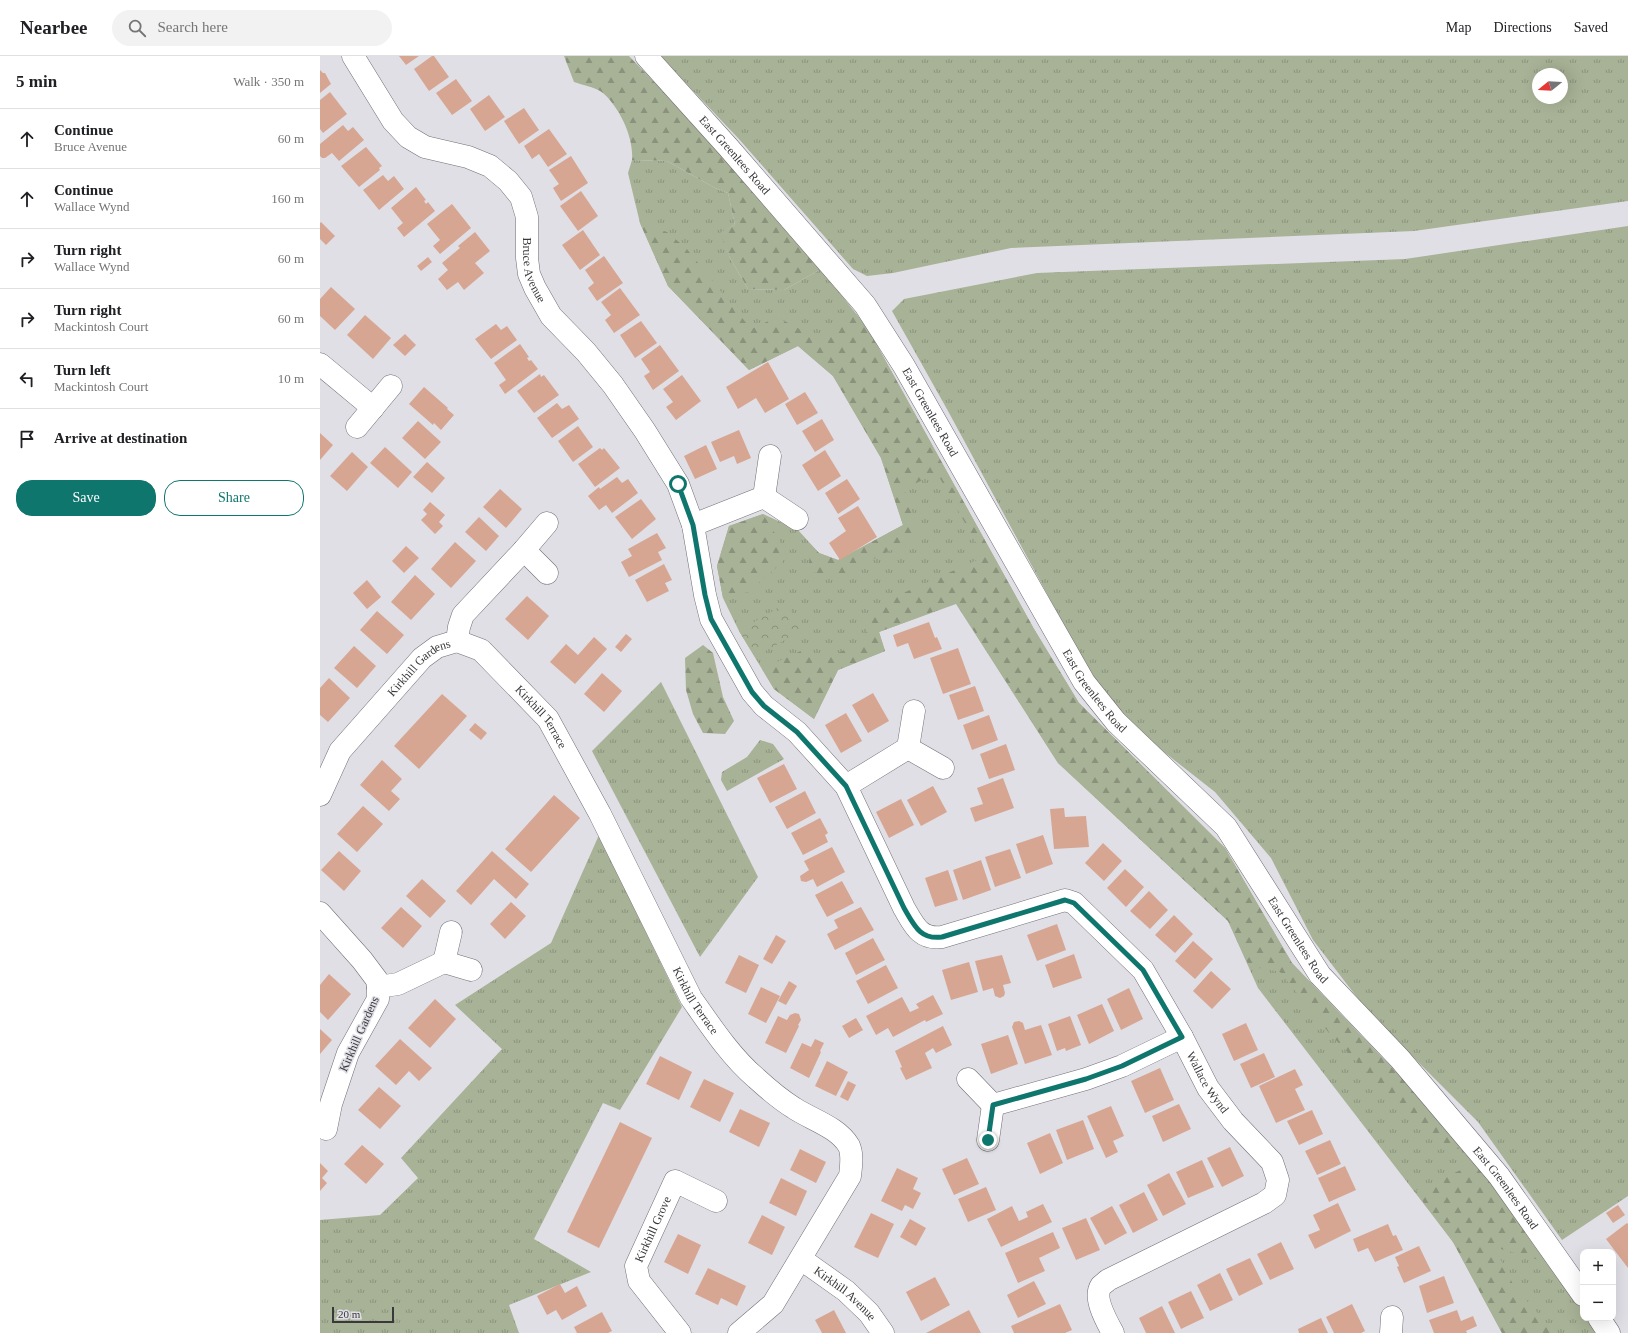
<!DOCTYPE html>
<meta charset="utf-8">
<style>
body{margin:0;font-family:"Times New Roman",serif;background:#f2f2f2;color:#202124}
.controls{position:absolute;right:12px;bottom:12px;display:grid;overflow:hidden;border-radius:8px;box-shadow:0 4px 16px #0002}
.controls button{width:36px;height:36px;display:grid;place-items:center;padding:0;border:0;border-bottom:1px solid #e0e0e0;background:#fff;color:#202124;font:20px sans-serif}
.compass{position:absolute;left:1212px;top:12px;width:36px;height:36px;border-radius:50%;background:#fff;box-shadow:0 4px 16px #0002;rotate:252deg}
.scale{position:absolute;left:12px;bottom:10px;width:62px;box-sizing:border-box;padding-left:4px;border:2px solid #39383b;border-top:0;font-size:11px;line-height:14px;white-space:nowrap;color:#39383b;-webkit-text-stroke:3px #e0dfe6;paint-order:stroke}
.stop{position:absolute;width:12px;height:12px;margin:-9px;border:3px solid #0f766e;border-radius:50%;background:#fff}
.stop.end{background:#0f766e;border-color:#fff;box-shadow:0 1px 4px #0008}
.list{margin:0;padding:0;list-style:none}
h2{display:flex;justify-content:space-between;align-items:center;height:52px;margin:0;padding:0 16px;font-size:17px}
h2 small{font-size:13px;font-weight:400;color:#757577}
.list li{display:grid;grid-template-columns:26px 1fr auto;gap:12px;align-items:center;box-sizing:border-box;height:60px;padding:0 16px;border-top:1px solid #e0e0e0}
.list b{display:block;font-size:15px;white-space:nowrap}
.list p{margin:0;font-size:13px;white-space:nowrap;color:#757577}
.list em{font-size:13px;font-style:normal;color:#757577}
.actions{display:flex;gap:8px;padding:12px 16px}
.actions a{flex:1;padding:9px 0;border:1px solid #0f766e;border-radius:16px;text-align:center;font-size:14px;color:#0f766e}
.actions .main{background:#0f766e;color:#fff}
.icon{flex:none;width:22px;height:22px;fill:none;stroke:currentColor;stroke-width:2;stroke-linecap:round;stroke-linejoin:round}
.map{position:relative;flex:none;width:1308px;height:1277px;overflow:hidden}
header{display:flex;align-items:center;gap:24px;box-sizing:border-box;height:56px;padding:0 20px;background:#fff;border-bottom:1px solid #e0e0e0}
header strong{font-size:19px}
nav{display:flex;gap:22px;margin-inline-start:auto;font-size:14px}
.search{width:280px;height:36px;background:#f2f2f2;display:flex;align-items:center;gap:10px;box-sizing:border-box;padding:0 14px;border-radius:22px;color:#757577;font-size:15px}
main{display:flex}
aside{flex:1;background:#fff}
.map>svg:first-child{display:block}
</style>
<header>
<strong>Nearbee</strong>
<div class="search"><svg class="icon" aria-label="search" viewBox="0 0 24 24"><circle cx="10" cy="10" r="6"/><path d="M15 15l6 6"/></svg>Search here</div>
<nav><a>Map</a><a>Directions</a><a>Saved</a></nav>
</header>
<main>
<aside>
<h2>5 min<small>Walk · 350 m</small></h2>
<ul class="list">
<li><svg class="icon" aria-label="ahead" viewBox="0 0 24 24"><path d="M12 20V5M6 11l6-6 6 6"/></svg><div><b>Continue</b><p>Bruce Avenue</p></div><em>60 m</em></li>
<li><svg class="icon" aria-label="ahead" viewBox="0 0 24 24"><path d="M12 20V5M6 11l6-6 6 6"/></svg><div><b>Continue</b><p>Wallace Wynd</p></div><em>160 m</em></li>
<li><svg class="icon" aria-label="right" viewBox="0 0 24 24"><path d="M7 20v-9h11M14 6l5 5-5 5"/></svg><div><b>Turn right</b><p>Wallace Wynd</p></div><em>60 m</em></li>
<li><svg class="icon" aria-label="right" viewBox="0 0 24 24"><path d="M7 20v-9h11M14 6l5 5-5 5"/></svg><div><b>Turn right</b><p>Mackintosh Court</p></div><em>60 m</em></li>
<li><svg class="icon" aria-label="left" viewBox="0 0 24 24"><path d="M17 20v-9H6M10 6l-5 5 5 5"/></svg><div><b>Turn left</b><p>Mackintosh Court</p></div><em>10 m</em></li>
<li><svg class="icon" aria-label="arrive" viewBox="0 0 24 24"><path d="M6 21V4h12l-3 4 3 4H6"/></svg><div><b>Arrive at destination</b></div></li>
</ul>
<div class="actions"><a class="main">Save</a><a>Share</a></div>
</aside>
<div class="map">
<svg width="1308" height="1277" viewBox="0 0 1308 1277">
<defs>
<pattern id="grass-tufts" width="24" height="20" patternUnits="userSpaceOnUse"><rect width="24" height="20" fill="#a8b296"/><path d="M3 7l-1-3M5 7V3M7 7l1-3M15 17l-1-3M17 17v-4M19 17l1-3" fill="none" stroke="#8a927c"/></pattern>
<pattern id="forest-firs" width="22" height="20" patternUnits="userSpaceOnUse"><rect width="22" height="20" fill="#a8b296"/><path d="M5 1l3.5 6h-7zM16 11l3.5 6h-7z" fill="#8a927c"/></pattern>
<pattern id="park-crowns" width="20" height="18" patternUnits="userSpaceOnUse"><rect width="20" height="18" fill="#a8b296"/><path d="M2 6a3 3 0 1 1 6 0M12 15a3 3 0 1 1 6 0" fill="none" stroke="#8a927c"/></pattern>
</defs>
<rect width="100%" height="100%" fill="#e0dfe6"/>
<!-- grass -->
<g fill="url(#grass-tufts)" fill-rule="evenodd">
<path d="M340 0H1308V145L1094 175 691 192 573 217 547 220 533 213 418 82ZM1218 18H1242V42H1218Z"/>
<path d="M312 104 347 105 395 132 408 137 415 169 401 177 410 202 428 233 464 234 501 213 548 273 714 573 759 647 905 792 972 907 1093 1034 1207 1168 1263 1255V1262H1267L1277 1277H1182L1133 1186 938 932 908 865 738 707 636 548 559 576 565 595 518 614 494 663 454 633 419 575 403 542 397 510 409 470 443 458 478 474 499 497 518 504 583 469 561 402 513 320 478 290 429 314 348 230 320 167 308 117Z"/>
<path d="M1308 170V1140L1242 1184 1158 1066 1049 957 993 884 951 802 895 736 821 678 771 619 628 355 572 255 584 243 717 217 1085 203Z"/>
<path d="M341 626 438 821 380 901 272 695Z"/>
<path d="M440 684 453 688 464 703 407 735 401 724 402 716 427 701Z"/>
<path d="M279 779 362 951 300 1054 283 1047 214 1183 271 1216 189 1249 199 1277H0V1164L60 1159 98 1122 81 1102 182 993 135 949 231 887Z"/>
</g>
<!-- forest -->
<g fill="url(#forest-firs)">
<path d="M244 0H309L362 55 501 213 464 234 428 233 410 202 400 177 415 169 408 137 395 132 347 105 312 104C314 82 300 52 283 37 276 31 262 29 254 26Z"/>
<path d="M320 167 347 176 366 192 431 273 457 261 502 285 533 254 548 273 714 573 759 647 905 792 972 907 1093 1034 1143 1093 1120 1092 1009 977 960 916 929 910 908 865 738 707 636 547 559 576 565 595 518 614 494 663 454 633 442 613 485 593 505 603 544 585 554 550 664 501 617 417 584 433 600 478 517 523 493 516 488 511 492 490 499 497 518 504 583 469 561 402 513 320 478 290 429 314 348 230Z"/>
<path d="M443 458 465 494 463 506 428 536 403 542 397 510 409 470Z"/>
<path d="M383 589 393 597 403 641 414 665 405 678 383 677 373 658 366 634 365 602Z"/>
<path d="M1158 1106 1233 1208 1174 1191 1194 1230 1235 1277H1182L1133 1186 1095 1135Z"/>
</g>
<!-- park -->
<path fill="url(#park-crowns)" d="M466 547 482 574 435 601 419 575Z"/>
<!-- building -->
<g fill="#d7a692">
<path d="M79 0H99L86 9Z"/>
<path d="M112 0H114L129 21 109 35 94 13Z"/>
<path d="M0 14 3 17H5L11 28 0 37Z"/>
<path d="M136 23 152 45 132 59 116 37Z"/>
<path d="M10 36 27 58 3 77 0 73V44Z"/>
<path d="M169 39 185 61 165 75 150 53Z"/>
<path d="M204 52 219 74 199 88 184 65Z"/>
<path d="M23 69 28 75 33 71 44 84 19 105 12 97 5 102H2L0 100V88Z"/>
<path d="M229 73 247 98 228 111 219 98 212 103 204 90Z"/>
<path d="M46 91 62 110 59 112 60 114 39 131 21 110Z"/>
<path d="M251 100 268 127 241 145 233 132 239 128 229 114Z"/>
<path d="M63 119 68 125 74 120 84 133 59 154 43 134Z"/>
<path d="M96 131 106 144 104 145 106 148 108 146 115 155 84 181 77 172 83 167 71 152Z"/>
<path d="M261 135 278 160 258 175 240 150Z"/>
<path d="M132 148 151 172 120 198 113 190 120 184 107 168Z"/>
<path d="M1 166 15 180 6 189 0 183V167Z"/>
<path d="M263 174 280 199 260 214 242 189Z"/>
<path d="M155 176 170 195 155 207 164 217 144 234 138 226 127 234 118 223 128 214 122 207 140 192 138 190Z"/>
<path d="M284 200 303 227 277 245 268 232 274 227 265 214Z"/>
<path d="M108 201 112 206 101 215 97 210Z"/>
<path d="M11 231 35 253 15 274 0 260V243Z"/>
<path d="M300 232 320 259 294 277 285 264 291 259 281 246Z"/>
<path d="M45 259 71 282 53 303 27 279Z"/>
<path d="M321 265 337 287 315 302 300 279Z"/>
<path d="M176 268 181 274 187 270 197 284 171 303 155 283Z"/>
<path d="M85 278 96 289 85 300 73 289Z"/>
<path d="M200 288 209 301 207 302 209 305 211 304 218 313 185 338 179 329 186 324 174 307Z"/>
<path d="M340 289 359 315 333 334 324 320 330 316 321 303Z"/>
<path d="M448 306 469 343 445 357 436 342 418 353 406 331Z"/>
<path d="M220 318 221 321 224 319 239 339 214 357 197 335Z"/>
<path d="M362 319 381 345 356 364 346 351 353 346 343 333Z"/>
<path d="M104 331 128 352 127 353 134 359 121 374 114 367 113 369 89 348Z"/>
<path d="M485 336 498 357 477 369 465 348Z"/>
<path d="M237 347 242 353 249 349 259 363 232 382 217 362Z"/>
<path d="M502 363 514 384 495 396 482 375Z"/>
<path d="M98 365 121 386 105 403 82 382Z"/>
<path d="M258 370 273 391 253 406 238 385Z"/>
<path d="M419 374 431 402 417 408 414 400 400 406 391 386Z"/>
<path d="M0 377 13 389 0 404Z"/>
<path d="M386 389 397 413 375 423 364 400Z"/>
<path d="M65 391 92 416 78 432 50 407Z"/>
<path d="M280 392 282 394 284 392 300 412 275 431 258 408Z"/>
<path d="M505 394 521 420 498 435 482 409Z"/>
<path d="M32 396 48 411 27 435 10 420Z"/>
<path d="M107 406 125 422 112 437 93 421Z"/>
<path d="M297 421 302 427 308 423 318 437 292 457 286 449 279 454 268 440 279 431 280 433Z"/>
<path d="M527 423 540 443 518 458 505 437Z"/>
<path d="M180 433 202 453 186 472 163 451Z"/>
<path d="M321 443 336 463 312 483 295 461Z"/>
<path d="M110 446 125 459 119 466 123 470 115 478 101 464 107 458 103 454Z"/>
<path d="M538 450 557 481 520 504 509 487 526 475 518 462Z"/>
<path d="M159 461 179 480 166 495 145 476Z"/>
<path d="M337 477 346 492 338 496 342 504 309 521 301 506 312 500 308 493Z"/>
<path d="M135 486 156 505 131 532 111 513Z"/>
<path d="M86 490 99 502 84 517 72 505Z"/>
<path d="M344 508 352 524 345 527 349 535 327 546 315 524Z"/>
<path d="M95 519 115 538 91 564 71 546Z"/>
<path d="M47 524 61 541 47 553 33 537Z"/>
<path d="M207 540 229 560 208 584 185 563Z"/>
<path d="M57 555 84 579 67 598 40 574Z"/>
<path d="M609 566 615 582 617 581 622 593 594 603 588 587 577 591 573 579Z"/>
<path d="M306 578 312 583 301 596 295 591Z"/>
<path d="M274 581 287 593 255 628 230 606 246 588 258 599Z"/>
<path d="M34 590 56 610 37 632 14 612Z"/>
<path d="M638 592 651 628 623 638 610 602Z"/>
<path d="M282 617 302 635 284 656 264 638Z"/>
<path d="M9 622 30 642 8 666 0 659V632Z"/>
<path d="M655 630 664 655 638 664 629 639Z"/>
<path d="M553 637 569 665 548 677 532 649Z"/>
<path d="M122 638 147 660 99 713 74 690Z"/>
<path d="M526 657 542 685 521 697 505 669Z"/>
<path d="M669 659 678 684 652 694 643 669Z"/>
<path d="M155 667 167 677 161 684 149 674Z"/>
<path d="M686 688 695 714 669 723 660 698Z"/>
<path d="M62 704 82 723 71 735 80 743 69 755 40 729Z"/>
<path d="M464 708 477 733 450 747 437 722Z"/>
<path d="M683 722 694 752 655 766 650 752 663 748 657 732Z"/>
<path d="M613 730 627 756 601 770 587 744Z"/>
<path d="M485 735 496 757 467 773 455 751Z"/>
<path d="M234 739 260 762 211 816 185 793Z"/>
<path d="M581 743 594 769 569 782 556 756Z"/>
<path d="M43 750 63 768 37 796 17 778Z"/>
<path d="M744 752 745 761 766 760 769 791 734 793 730 753Z"/>
<path d="M500 762 508 777 505 779 508 786 483 799 471 777Z"/>
<path d="M723 779 733 808 706 818 696 788Z"/>
<path d="M783 787 802 805 784 825 765 807Z"/>
<path d="M512 791 525 816 497 831 493 823 486 826 481 825 480 820 489 814 484 805Z"/>
<path d="M690 793 701 822 675 831 665 801Z"/>
<path d="M19 795 41 815 24 835 1 814Z"/>
<path d="M172 795 209 828 196 843 174 823 151 849 136 835Z"/>
<path d="M661 804 671 834 643 844 633 814Z"/>
<path d="M805 813 824 831 806 851 787 832Z"/>
<path d="M628 814 638 844 615 851 605 822Z"/>
<path d="M102 823 126 845 110 862 86 840Z"/>
<path d="M522 825 534 847 507 861 495 839Z"/>
<path d="M829 835 848 854 830 873 810 855Z"/>
<path d="M191 846 206 860 185 883 170 868Z"/>
<path d="M81 851 102 870 83 892 61 872Z"/>
<path d="M541 851 554 874 515 894 507 878 518 872 514 864Z"/>
<path d="M854 859 873 878 855 897 835 879Z"/>
<path d="M737 868 746 894 717 905 707 879Z"/>
<path d="M456 879 466 885 452 908 443 903Z"/>
<path d="M553 882 565 904 536 919 525 897Z"/>
<path d="M873 885 893 903 875 923 855 905Z"/>
<path d="M754 898 762 922 733 932 725 909Z"/>
<path d="M419 899 439 909 426 937 405 927Z"/>
<path d="M682 899 691 927 683 929 685 937 684 940 680 942 675 940 673 932 663 935 655 905Z"/>
<path d="M649 906 658 936 631 944 622 914Z"/>
<path d="M566 909 578 932 548 948 536 925Z"/>
<path d="M891 915 911 933 892 953 873 935Z"/>
<path d="M9 918 31 938 8 964 0 956V929Z"/>
<path d="M469 925 477 930 466 949 458 945Z"/>
<path d="M441 931 460 940 446 967 428 958Z"/>
<path d="M809 932 823 963 801 974 787 943Z"/>
<path d="M613 939 623 958 606 966 605 964 573 981 568 972 556 979 546 960 582 941 590 956 599 952 596 948Z"/>
<path d="M115 943 136 963 110 992 88 972Z"/>
<path d="M782 948 794 975 769 988 757 959Z"/>
<path d="M475 957 479 958 481 964 478 969 479 970 466 997 445 987 458 960 467 964 470 959Z"/>
<path d="M750 960 761 989 746 995 745 992 737 995 728 968Z"/>
<path d="M536 962 543 974 529 982 522 970Z"/>
<path d="M699 965 703 967 705 974 721 969 732 999 705 1008 692 971 694 966Z"/>
<path d="M926 967 938 994 914 1005 902 978Z"/>
<path d="M623 970 632 989 616 997 613 992 605 997 612 1012 586 1024 580 1012 582 1011 575 995Z"/>
<path d="M0 973 12 984 0 998Z"/>
<path d="M688 979 698 1008 671 1018 661 988Z"/>
<path d="M80 983 112 1012 99 1025 89 1015 76 1029 55 1010Z"/>
<path d="M495 983 504 987 500 995 501 996 489 1022 470 1012 482 987 491 991Z"/>
<path d="M944 997 955 1021 931 1032 920 1008Z"/>
<path d="M340 1000 372 1016 359 1044 326 1028Z"/>
<path d="M507 1005 528 1016 516 1040 495 1030Z"/>
<path d="M840 1012 854 1044 825 1057 811 1025Z"/>
<path d="M975 1013 983 1029 975 1033 985 1054 956 1067 939 1030Z"/>
<path d="M384 1023 414 1037 400 1066 370 1051Z"/>
<path d="M528 1025 536 1029 528 1045 520 1041Z"/>
<path d="M59 1031 81 1050 60 1073 38 1054Z"/>
<path d="M859 1048 871 1073 843 1086 832 1060Z"/>
<path d="M791 1050 804 1080 793 1085 798 1096 786 1102 767 1060Z"/>
<path d="M420 1053 450 1067 439 1091 409 1076Z"/>
<path d="M992 1054 1003 1078 979 1089 967 1065Z"/>
<path d="M763 1064 774 1093 747 1104 736 1074Z"/>
<path d="M300 1066 332 1082 279 1192 247 1176Z"/>
<path d="M730 1077 743 1107 720 1118 707 1087Z"/>
<path d="M1010 1084 1021 1108 997 1119 985 1095Z"/>
<path d="M42 1089 64 1108 46 1128 24 1108Z"/>
<path d="M910 1091 924 1120 902 1131 887 1102Z"/>
<path d="M480 1093 506 1106 496 1127 470 1114Z"/>
<path d="M647 1102 659 1128 634 1139 622 1113Z"/>
<path d="M882 1104 894 1131 868 1142 856 1116Z"/>
<path d="M0 1107 8 1115 2 1122 7 1127 0 1135Z"/>
<path d="M1025 1110 1036 1134 1009 1146 998 1122Z"/>
<path d="M577 1112 598 1122 593 1133 601 1137 593 1153 585 1149 582 1155 561 1145Z"/>
<path d="M849 1117 866 1148 843 1160 827 1129Z"/>
<path d="M461 1122 487 1135 476 1160 449 1147Z"/>
<path d="M666 1131 676 1154 648 1166 638 1143Z"/>
<path d="M824 1136 838 1164 813 1177 799 1149Z"/>
<path d="M1018 1147 1031 1175 995 1193 988 1179 1000 1174 993 1159Z"/>
<path d="M723 1148 732 1166 681 1191 667 1163 692 1150 699 1165 708 1161 706 1156Z"/>
<path d="M1298 1149 1305 1159 1293 1167 1286 1157Z"/>
<path d="M792 1150 807 1177 785 1189 770 1162Z"/>
<path d="M551 1157 574 1168 558 1202 534 1191Z"/>
<path d="M442 1159 465 1171 452 1199 428 1187Z"/>
<path d="M766 1162 780 1194 756 1204 742 1172Z"/>
<path d="M590 1163 606 1172 596 1190 580 1181Z"/>
<path d="M1307 1167 1308 1168V1212L1286 1183Z"/>
<path d="M1068 1168 1073 1180 1076 1179 1083 1194 1055 1206 1048 1192 1038 1196 1033 1183Z"/>
<path d="M733 1176 740 1192 719 1202 725 1215 698 1227 685 1197Z"/>
<path d="M358 1178 381 1189 368 1218 344 1206Z"/>
<path d="M961 1186 974 1213 950 1224 937 1198Z"/>
<path d="M1099 1190 1111 1215 1084 1227 1077 1211 1079 1210 1075 1201Z"/>
<path d="M930 1202 943 1228 919 1240 906 1213Z"/>
<path d="M388 1212 426 1230 417 1250 401 1242 398 1249 375 1238Z"/>
<path d="M900 1217 913 1244 890 1255 877 1229Z"/>
<path d="M1124 1220 1134 1247 1107 1257 1099 1230Z"/>
<path d="M615 1221 630 1249 601 1265 586 1236Z"/>
<path d="M714 1225 726 1248 698 1262 687 1239Z"/>
<path d="M240 1228 245 1237 257 1230 267 1250 242 1264 236 1254 227 1259 217 1240Z"/>
<path d="M871 1235 884 1262 861 1273 848 1246Z"/>
<path d="M740 1248 752 1274 745 1277H694L691 1270Z"/>
<path d="M1032 1248 1045 1275 1041 1277H1014L1006 1261Z"/>
<path d="M842 1250 855 1277H826L819 1262Z"/>
<path d="M514 1254 526 1277H502L495 1264Z"/>
<path d="M649 1254 661 1277H606Z"/>
<path d="M1137 1254 1141 1265 1153 1260 1157 1270 1146 1275 1147 1277H1114L1109 1264Z"/>
<path d="M282 1256 292 1275 288 1277H257L254 1271Z"/>
<path d="M1001 1262 1008 1277H979L978 1273Z"/>
</g>
<g fill="none" stroke-linecap="round" stroke-linejoin="round">
<defs>
<g id="street">
<path id="s1" d="M33 0 73 65 88 81 105 91 148 101 170 110 188 125 201 141 207 161V202L209 218 215 232 231 260 266 296 293 329 325 375 358 428 373 469 385 539 391 563 432 636 444 650 477 676 526 730 584 852C594 869 600 884 622 881L745 844 754 847 823 914 862 981 888 1032 913 1065 952 1106 958 1124 955 1139 944 1147 788 1224C786 1226 783 1228 781 1230 773 1242 787 1266 793 1277"/>
<path id="s2" d="M326 0 408 91 545 249 584 310 764 626 796 666 906 771 1000 919 1080 1003 1179 1120 1263 1239"/>
<path d="M0 308 53 352"/>
<path d="M37 371 71 330"/>
<path d="M444 441 477 463"/>
<path d="M373 469 444 441 450 400"/>
<path d="M204 494 227 517"/>
<path id="s3" d="M137 585 161 594 228 663 280 758 371 942C390 969 411 1001 436 1022 448 1033 461 1044 474 1052 492 1064 518 1071 529 1090 533 1099 531 1111 530 1120L453 1248 419 1277"/>
<path d="M588 692 623 712"/>
<path d="M526 730 588 692 594 655"/>
<path id="s4" d="M0 739 20 695 102 602 117 591 137 585 139 571 143 559 204 494 227 467"/>
<path d="M0 857 42 904 57 924 58 931V943L28 997 11 1048 6 1073"/>
<path d="M131 876 124 906 151 914"/>
<path d="M58 931 78 928 124 906"/>
<path d="M648 1023 673 1049"/>
<path d="M673 1049 766 1023 802 1010 862 981"/>
<path d="M668 1084 673 1049"/>
<path id="s5" d="M481 1203 526 1235 549 1257 563 1277"/>
<path d="M1279 1262 1289 1277"/>
<path id="s6" d="M360 1277 319 1225 316 1210 355 1125 396 1145"/>
<path d="M1071 1277 1072 1261"/>
</g>
</defs>
<!-- street casing -->
<use href="#street" stroke="#716f75" stroke-width="23"/>
<!-- street -->
<use href="#street" stroke="#fff" stroke-width="22"/>
</g>
<g fill="none" stroke-linecap="round" stroke-linejoin="round">
<!-- route -->
<path stroke="#0f766e" stroke-width="5" d="M358 428 373 469 385 539 391 563 432 636 444 650 477 676 526 730 584 852C594 869 600 884 622 881L745 844 754 847 823 914 862 981 802 1010 766 1023 673 1049 668 1084"/>
</g>
<g text-anchor="middle" dominant-baseline="central" stroke-width="3" stroke-linejoin="round" paint-order="stroke">
<!-- street labels -->
<g font-size="12" fill="#39383b" stroke="#e0dfe6">
<text stroke="none"><textPath href="#s2" startOffset="133">East Greenlees Road</textPath></text>
<text stroke="none"><textPath href="#s1" startOffset="305">Bruce Avenue</textPath></text>
<text stroke="none"><textPath href="#s2" startOffset="457">East Greenlees Road</textPath></text>
<text stroke="none"><textPath href="#s4" startOffset="164">Kirkhill Gardens</textPath></text>
<text stroke="none"><textPath href="#s2" startOffset="781">East Greenlees Road</textPath></text>
<text stroke="none"><textPath href="#s3" startOffset="116">Kirkhill Terrace</textPath></text>
<text stroke="none"><textPath href="#s2" startOffset="1105">East Greenlees Road</textPath></text>
<text stroke="none"><textPath href="#s3" startOffset="440">Kirkhill Terrace</textPath></text>
<text transform="translate(39 978) rotate(-66)">Kirkhill Gardens</text>
<text stroke="none"><textPath href="#s1" startOffset="1474">Wallace Wynd</textPath></text>
<text stroke="none"><textPath href="#s2" startOffset="1429">East Greenlees Road</textPath></text>
<text stroke="none"><textPath href="#s6" startOffset="122">Kirkhill Grove</textPath></text>
<text stroke="none"><textPath href="#s5" startOffset="56">Kirkhill Avenue</textPath></text>
</g>
</g>
</svg>
<div class="controls">
<button>+</button>
<button>−</button>
</div>
<svg class="compass" viewBox="-18 -18 36 36"><path d="M0-13l5 13h-10z" fill="#e53935"/><path d="M0 13l5-13h-10z" fill="#757577"/></svg>
<div class="scale">20 m</div>
<div class="stop" style="left:358px;top:428px"></div>
<div class="stop end" style="left:668px;top:1084px"></div>
</div>
</main>
